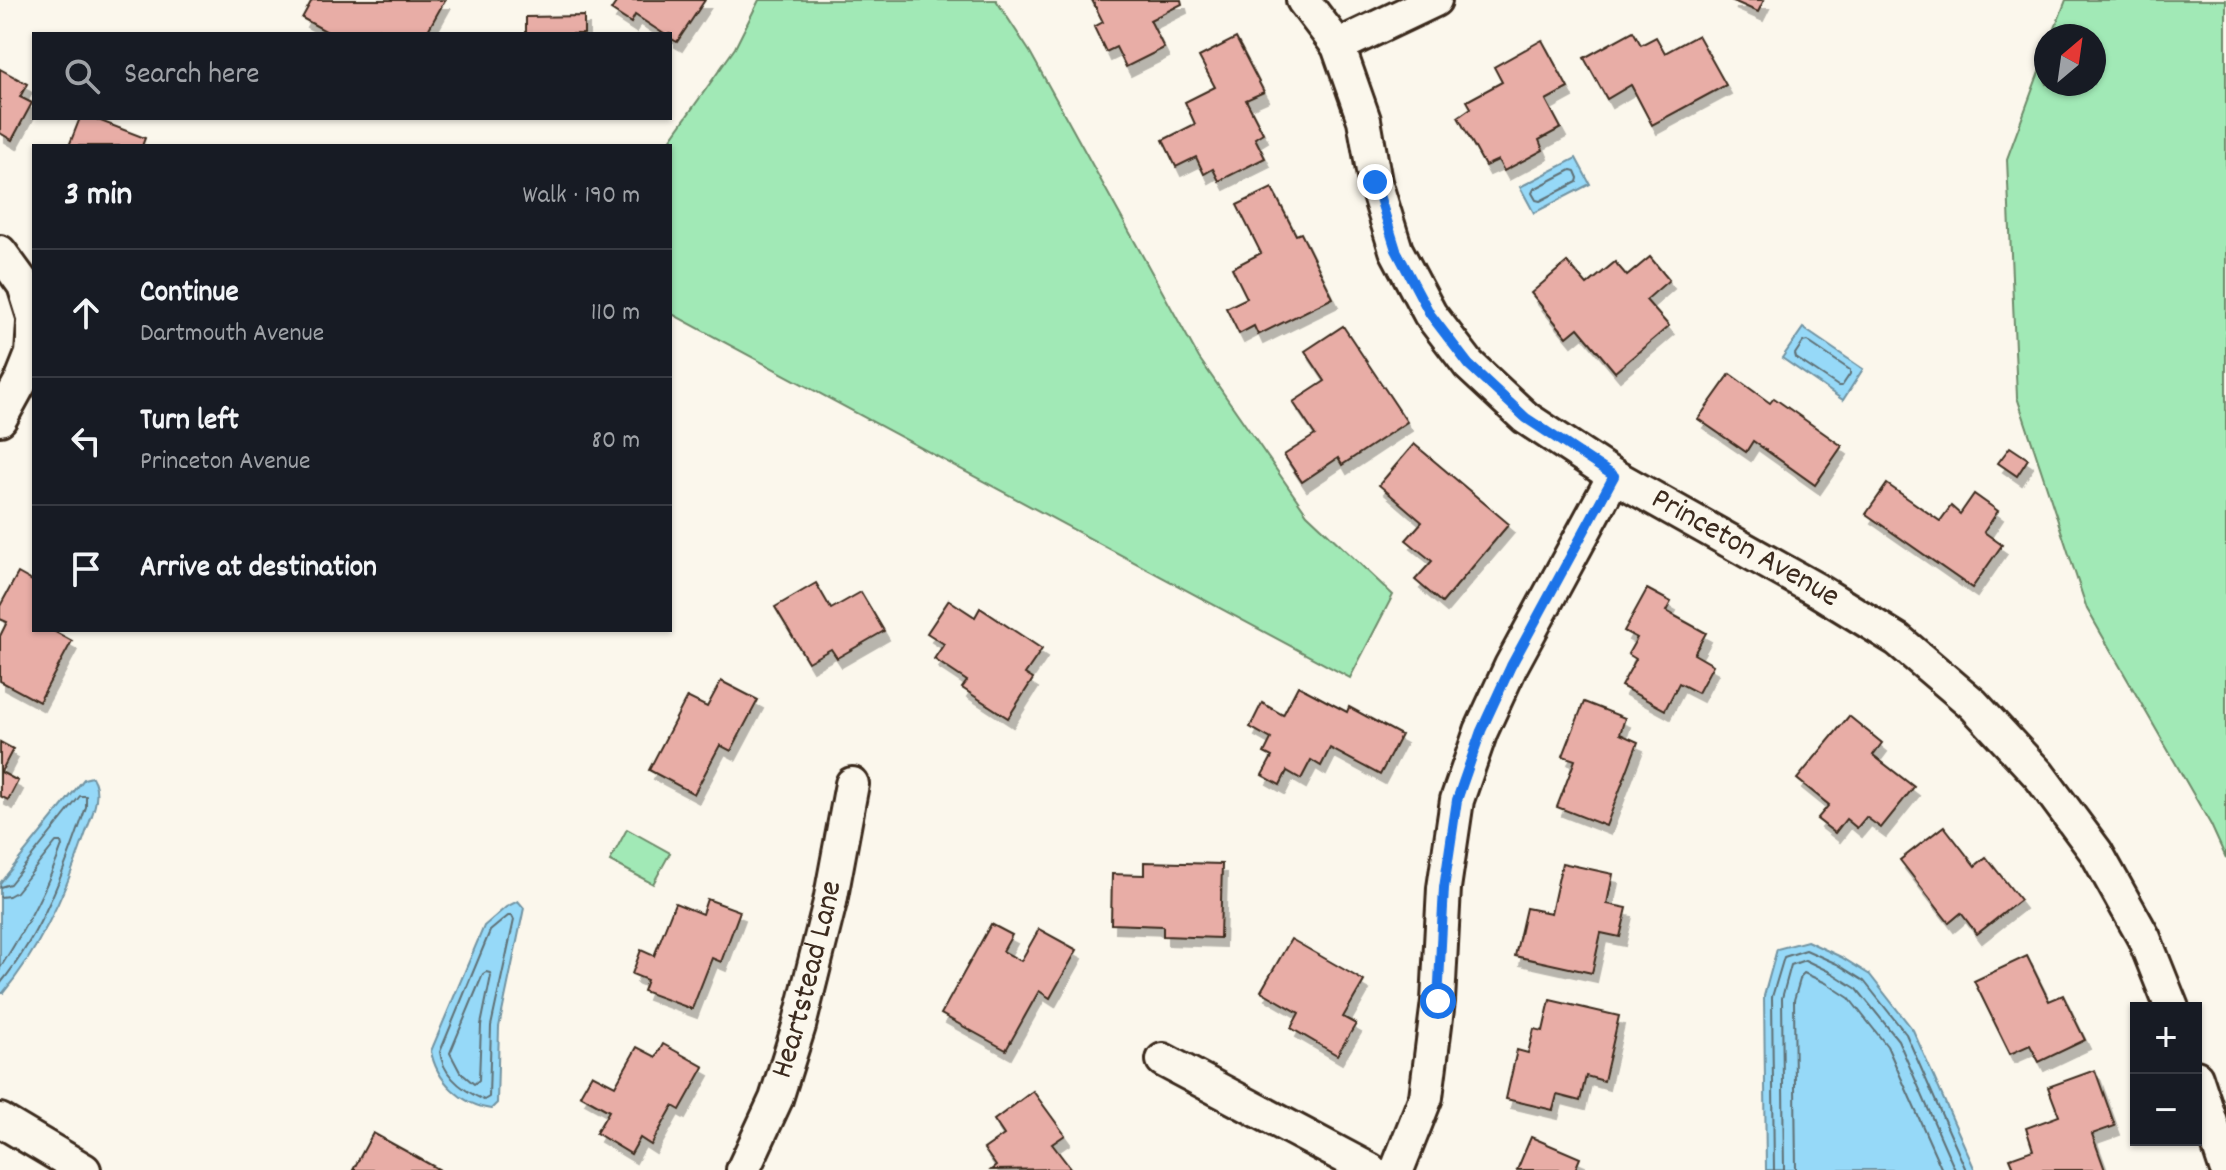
<!DOCTYPE html>
<meta charset="utf-8">
<style>
body{margin:0;font-family:Dekko,sans-serif;background:#20242c;color:#f1f3f6}
.controls{position:absolute;right:24px;bottom:24px;display:grid;overflow:hidden;border-radius:0px;box-shadow:0 2px 6px #0004}
.controls button{width:72px;height:72px;display:grid;place-items:center;padding:0;border:0;border-bottom:2px solid #363941;background:#171b24;color:#f1f3f6;font:40px sans-serif}
.compass{position:absolute;left:2034px;top:24px;width:72px;height:72px;border-radius:50%;background:#171b24;box-shadow:0 2px 6px #0004;rotate:29deg}
.stop{position:absolute;width:24px;height:24px;margin:-18px;border:6px solid #1a73e8;border-radius:50%;background:#fff}
.stop.end{background:#1a73e8;border-color:#fff;box-shadow:0 2px 8px #0008}
.list{margin:0;padding:0;list-style:none}
h2{display:flex;justify-content:space-between;align-items:center;height:104px;margin:0;padding:0 32px;font-size:34px}
h2 small{font-size:26px;font-weight:400;color:#9ea1a6}
.list li{display:grid;grid-template-columns:52px 1fr auto;gap:24px;align-items:center;box-sizing:border-box;height:128px;padding:0 32px;border-top:2px solid #363941}
.list b{display:block;font-size:30px;white-space:nowrap}
.list p{margin:0;font-size:26px;white-space:nowrap;color:#9ea1a6}
.list em{font-size:26px;font-style:normal;color:#9ea1a6}
.icon{flex:none;width:44px;height:44px;fill:none;stroke:currentColor;stroke-width:2;stroke-linecap:round;stroke-linejoin:round}
.map{position:relative;flex:none;width:2226px;height:1170px;overflow:hidden}
.search{position:absolute;background:#171b24;box-shadow:0 2px 6px #0004;left:32px;top:32px;width:640px;height:88px;display:flex;align-items:center;gap:20px;box-sizing:border-box;padding:0 28px;border-radius:0px;color:#9ea1a6;font-size:30px}
.panel{position:absolute;background:#171b24;box-shadow:0 2px 6px #0004;left:32px;top:144px;width:640px;height:488px;border-radius:0px}
.map>svg:first-child{display:block}
</style>
<div class="map">
<svg width="2226" height="1170" viewBox="0 0 2226 1170">
<defs>
<filter id="shadow"><feDropShadow dx="5" dy="9" stdDeviation="0" flood-color="#0004"/></filter>
</defs>
<rect width="100%" height="100%" fill="#fbf7ec"/>
<filter id="ink" filterUnits="userSpaceOnUse"><feTurbulence type="fractalNoise" baseFrequency=".0125" numOctaves="2"/><feDisplacementMap in="SourceGraphic" scale="16" xChannelSelector="R" yChannelSelector="G"/><feConvolveMatrix kernelMatrix="1 2 1 2 8 2 1 2 1" color-interpolation-filters="sRGB"/></filter>
<g filter="url(#ink)">
<!-- green -->
<g fill="#a1e9b6" stroke="#6e8a6a" stroke-width="2">
<path d="M759 0H996L1030 52 1199 358 1307 514 1393 595 1350 678 670 313V146H668L670 140 735 48Z"/>
<path d="M2066 0H2226V858L2211 825 2087 609 2017 397 2007 159 2046 53V84H2094V36H2052Z"/>
<path d="M627 829 670 853 653 884 610 861Z"/>
</g>
<!-- water -->
<g fill="#96d9f8" stroke="#7293a1" stroke-width="2">
<path d="M1576 158 1590 184 1534 213 1520 187Z"/>
<path d="M1803 328 1863 369 1843 400 1782 358Z"/>
<path d="M92 777C103 794 91 817 85 835 66 891 41 948 3 993H0V883L84 779Z"/>
<path d="M518 901 524 908 499 1027 497 1103 491 1109C462 1105 436 1080 431 1051L484 926 506 907Z"/>
<path d="M1807 941 1841 957 1870 975 1913 1030 1975 1170H1766L1764 996 1777 949Z"/>
</g>
<g fill="none" stroke-linecap="round" stroke-linejoin="round">
<!-- shore -->
<g stroke="#5f7075" stroke-width="2">
<path d="M1571 170 1575 171 1578 178 1577 182 1540 201 1536 200 1532 193 1534 189Z"/>
<path d="M1807 341 1850 370V374L1842 386H1838L1796 358 1795 354 1803 342Z"/>
<path d="M0 887 10 884 80 796H86V807C65 869 42 933 0 984"/>
<path d="M0 897 9 896 16 892 56 842H61L62 846C47 889 25 929 0 968"/>
<path d="M508 916H512L514 920 491 1026 489 1097 484 1100C464 1091 443 1076 440 1052L490 931Z"/>
<path d="M486 972 490 973 491 976 481 1025 479 1080 474 1084 460 1072 450 1053 483 974Z"/>
<path d="M1774 1170 1772 997 1784 957 1806 950 1837 964 1864 981 1906 1034 1966 1170"/>
<path d="M1784 1170 1782 998 1791 965 1805 960 1832 973 1857 989 1898 1040 1955 1170"/>
<path d="M1796 1170 1794 1000 1801 976 1804 973 1826 983 1849 998 1887 1046 1942 1170"/>
</g>
</g>
<!-- building -->
<g fill="#e8ada6" stroke="#3b2a1e" stroke-width="2" filter="url(#shadow)">
<path d="M312 0H445L426 34H389L379 29 377 34H331L302 18Z"/>
<path d="M618 0H705L677 42 670 38V34H664L635 15 631 23 611 10Z"/>
<path d="M1092 0H1181L1182 4 1150 20 1164 48 1126 67 1116 47 1106 52 1094 27 1103 22Z"/>
<path d="M1731 0H1764L1758 12Z"/>
<path d="M584 16V34H526V17Z"/>
<path d="M1633 31 1641 45 1656 37 1665 53 1698 35 1726 85 1652 125 1631 85 1607 99 1584 58Z"/>
<path d="M1236 38 1264 92 1246 100 1263 133 1255 138 1265 158 1219 181 1213 169 1204 174 1196 157 1176 167 1163 140 1195 124 1185 102 1215 87 1199 57Z"/>
<path d="M1542 40 1568 88 1546 100 1561 128 1539 140 1543 150 1504 171 1498 160 1485 166 1458 117 1471 108 1467 101 1502 82 1494 67Z"/>
<path d="M0 69 27 84 20 97 32 103 12 140 0 133Z"/>
<path d="M80 118H93L145 138 142 146H69Z"/>
<path d="M1272 188 1296 235 1301 233 1333 298 1258 335 1254 326 1239 334 1226 308 1247 298 1232 268 1261 253 1237 205Z"/>
<path d="M1650 257 1669 280 1646 300 1669 326 1615 372 1578 328 1567 337 1531 293 1567 262 1587 285 1615 262 1627 276Z"/>
<path d="M1343 326 1407 422 1342 465 1338 458 1302 482 1284 455 1315 435 1293 402 1325 381 1305 351Z"/>
<path d="M1730 374 1770 403 1774 398 1842 446 1815 485 1753 441 1746 452 1698 419Z"/>
<path d="M1414 444 1509 524 1442 603 1415 580 1432 561 1406 540 1422 522 1379 485Z"/>
<path d="M2010 447 2028 459 2017 476 1998 463Z"/>
<path d="M1887 484 1940 521 1951 506 1960 514 1974 494 1998 511 1984 532 2002 545 1972 588 1866 514Z"/>
<path d="M18 573 34 582V630H52L72 641 39 702 0 681V636L7 622 0 619V606Z"/>
<path d="M816 583 831 609 861 592 884 631 837 658 831 649 808 662 775 607Z"/>
<path d="M1647 589 1671 602 1666 611 1706 633 1694 654 1713 665 1698 693 1679 683 1665 710 1621 686 1636 659 1628 654 1637 638 1624 631Z"/>
<path d="M949 600 975 617 980 608 1042 649 1025 674 1033 679 1008 718 962 688 967 681 934 659 944 644 927 633Z"/>
<path d="M721 681 758 700 731 751 720 745 694 794 649 770 687 697 707 707Z"/>
<path d="M1298 686 1347 712 1349 707 1401 735 1380 775 1330 748 1321 766 1311 760 1301 779 1287 771 1280 785 1262 775 1272 757 1264 753 1271 739 1250 727 1262 703 1283 715Z"/>
<path d="M1584 702 1625 718 1620 734 1638 742 1606 826 1557 807 1575 760 1563 756Z"/>
<path d="M1849 716 1882 743 1873 755 1914 787 1881 828 1866 817 1857 828 1846 819 1835 833 1817 819 1829 805 1797 779Z"/>
<path d="M0 742 13 749 1 772 18 781 8 800 0 796Z"/>
<path d="M1944 826 1975 866 1986 857 2020 900 1977 934 1961 913 1949 923 1900 860Z"/>
<path d="M1144 862 1222 864 1220 938 1163 936V926L1111 924 1112 874 1144 875Z"/>
<path d="M1562 863 1613 874 1607 904 1627 908 1620 937 1601 933 1592 973 1515 956 1526 908 1551 913Z"/>
<path d="M707 899 740 911 721 962 712 958 692 1009 643 991 647 980 632 974 641 950 654 956 675 903 702 914Z"/>
<path d="M991 924 1012 935 1003 951 1021 961 1039 929 1077 950 1050 998 1039 991 1006 1050 941 1014Z"/>
<path d="M1291 939 1364 981 1343 1017 1356 1024 1337 1055 1291 1028 1299 1013 1261 991Z"/>
<path d="M2027 956 2049 1001 2063 995 2085 1040 2039 1062 2030 1045 2010 1054 1974 981Z"/>
<path d="M1550 1000 1619 1016 1604 1081 1586 1076 1580 1101 1557 1095 1553 1110 1506 1099 1517 1050 1528 1053 1534 1029 1543 1031Z"/>
<path d="M663 1044 704 1067 680 1110 673 1106 651 1145 640 1138 631 1154 596 1133 609 1111 580 1095 592 1074 615 1086 637 1047 656 1057Z"/>
<path d="M2095 1070 2115 1126 2092 1134 2105 1170H2015L2010 1158 2033 1150 2026 1128 2059 1116 2048 1087Z"/>
<path d="M1033 1091 1065 1135 1052 1144 1071 1169 991 1170 996 1166 984 1149 1004 1135 994 1120Z"/>
<path d="M373 1133 440 1170H353Z"/>
<path d="M1531 1137 1580 1158 1575 1170H1517Z"/>
</g>
<g fill="none" stroke-linecap="round" stroke-linejoin="round">
<defs>
<g id="minor">
<path id="s1" d="M1303 0 1338 46 1364 120 1375 182 1396 250 1430 314 1469 365 1526 418 1614 476 1817 590 1898 640 1973 704 2039 775 2096 852 2144 938 2172 1008"/>
<path d="M1338 46 1435 0"/>
<path d="M0 252 24 285 34 317"/>
<path d="M0 419 22 379 32 354 34 323"/>
<path d="M1163 1060 1370 1170"/>
<path d="M2196 1077 2226 1168"/>
<path d="M0 1120 84 1170"/>
<path id="s2" d="M743 1170 776 1099 799 1026 830 902 852 784"/>
<path d="M1397 1170 1426 1097 1438 1001 1444 888 1457 800 1481 731 1511 666 1614 476"/>
</g>
</defs>
<!-- minor casing -->
<use href="#minor" stroke="#3b2a1e" stroke-width="38"/>
<!-- minor -->
<use href="#minor" stroke="#fbf7ec" stroke-width="32"/>
</g>
</g>
<g fill="none" stroke-linecap="round" stroke-linejoin="round" filter="url(#ink)">
<!-- route -->
<path stroke="#1a73e8" stroke-width="10" d="M1375 182 1396 250 1430 314 1469 365 1526 418 1614 476 1511 666 1481 731 1457 800 1444 888 1438 1001"/>
</g>
<g text-anchor="middle" dominant-baseline="central" stroke-width="7" stroke-linejoin="round" paint-order="stroke">
<!-- street labels -->
<g font-size="32" fill="#3b2a1e" stroke="#fbf7ec">
<text stroke="none"><textPath href="#s1" startOffset="740">Princeton Avenue</textPath></text>
<text stroke="none"><textPath href="#s2" startOffset="202">Heartstead Lane</textPath></text>
</g>
</g>
</svg>
<div class="controls">
<button>+</button>
<button>−</button>
</div>
<svg class="compass" viewBox="-18 -18 36 36"><path d="M0-13l5 13h-10z" fill="#e53935"/><path d="M0 13l5-13h-10z" fill="#9ea1a6"/></svg>
<div class="stop" style="left:1438px;top:1001px"></div>
<div class="stop end" style="left:1375px;top:182px"></div>
<div class="search"><svg class="icon" aria-label="search" viewBox="0 0 24 24"><circle cx="10" cy="10" r="6"/><path d="M15 15l6 6"/></svg>Search here</div>
<section class="panel">
<h2>3 min<small>Walk · 190 m</small></h2>
<ul class="list">
<li><svg class="icon" aria-label="ahead" viewBox="0 0 24 24"><path d="M12 20V5M6 11l6-6 6 6"/></svg><div><b>Continue</b><p>Dartmouth Avenue</p></div><em>110 m</em></li>
<li><svg class="icon" aria-label="left" viewBox="0 0 24 24"><path d="M17 20v-9H6M10 6l-5 5 5 5"/></svg><div><b>Turn left</b><p>Princeton Avenue</p></div><em>80 m</em></li>
<li><svg class="icon" aria-label="arrive" viewBox="0 0 24 24"><path d="M6 21V4h12l-3 4 3 4H6"/></svg><div><b>Arrive at destination</b></div></li>
</ul>
</section>
</div>
